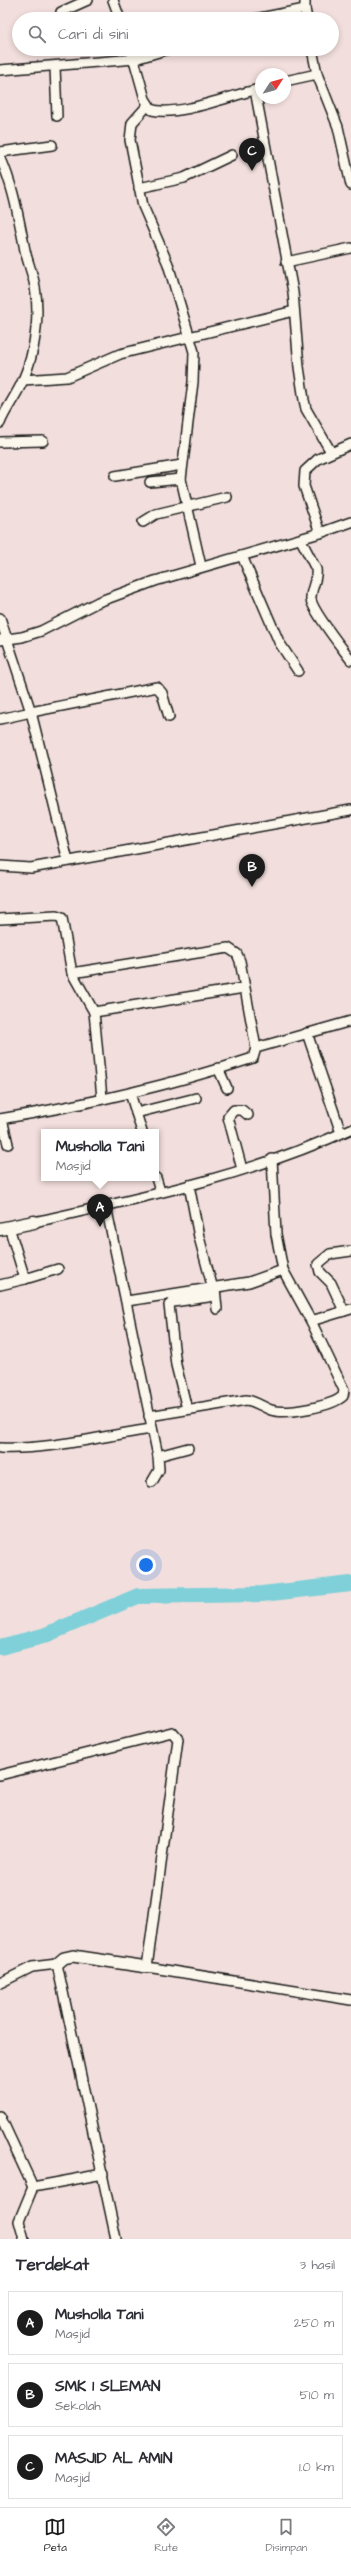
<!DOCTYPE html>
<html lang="id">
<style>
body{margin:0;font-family:"Architects Daughter",sans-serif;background:#f7f7f7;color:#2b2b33}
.compass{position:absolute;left:255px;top:68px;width:36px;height:36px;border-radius:50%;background:#fff;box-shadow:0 2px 6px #0003;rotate:54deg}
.you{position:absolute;left:146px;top:1565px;width:14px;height:14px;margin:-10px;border:3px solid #fff;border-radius:50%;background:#1a73e8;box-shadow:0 0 0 6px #1a73e833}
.badge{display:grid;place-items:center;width:26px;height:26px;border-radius:50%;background:#1c1c1c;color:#fff;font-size:13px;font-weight:700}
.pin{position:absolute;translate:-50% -33px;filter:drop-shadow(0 1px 2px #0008)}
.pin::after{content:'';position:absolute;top:21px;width:14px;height:12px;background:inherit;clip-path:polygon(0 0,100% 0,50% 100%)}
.popup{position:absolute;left:41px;top:1129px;width:118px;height:52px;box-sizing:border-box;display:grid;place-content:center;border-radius:0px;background:#fff;filter:drop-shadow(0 1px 3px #0005);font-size:13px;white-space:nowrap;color:#7c7c81}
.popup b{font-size:15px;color:#2b2b33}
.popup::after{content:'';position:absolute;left:50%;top:100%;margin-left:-8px;border:8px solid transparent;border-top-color:#fff}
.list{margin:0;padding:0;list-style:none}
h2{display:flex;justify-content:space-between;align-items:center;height:52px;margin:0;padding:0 16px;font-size:17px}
h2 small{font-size:13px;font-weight:400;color:#7c7c81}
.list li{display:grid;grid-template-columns:26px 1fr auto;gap:12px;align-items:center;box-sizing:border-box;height:64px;margin:0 8px 8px;padding:0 8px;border:1px solid #e1e1e2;border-radius:0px}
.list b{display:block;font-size:15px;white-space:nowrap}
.list p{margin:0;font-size:13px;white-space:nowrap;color:#7c7c81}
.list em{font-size:13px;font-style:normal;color:#7c7c81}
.icon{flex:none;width:22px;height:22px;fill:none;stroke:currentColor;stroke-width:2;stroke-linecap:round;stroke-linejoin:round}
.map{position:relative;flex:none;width:351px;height:2239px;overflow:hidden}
.search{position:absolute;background:#fff;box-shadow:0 2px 6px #0003;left:12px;right:12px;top:12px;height:44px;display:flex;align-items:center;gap:10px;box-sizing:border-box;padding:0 14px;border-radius:22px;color:#7c7c81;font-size:15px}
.sheet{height:268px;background:#fff}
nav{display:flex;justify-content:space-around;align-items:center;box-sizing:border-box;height:56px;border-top:1px solid #e1e1e2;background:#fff;font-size:11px;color:#7c7c81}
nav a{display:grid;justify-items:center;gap:2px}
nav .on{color:#1c1c1c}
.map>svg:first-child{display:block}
</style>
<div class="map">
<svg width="351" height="2239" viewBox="0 0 351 2239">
<rect width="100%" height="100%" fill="#f2dfdd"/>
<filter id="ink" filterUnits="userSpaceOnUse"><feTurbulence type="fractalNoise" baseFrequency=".025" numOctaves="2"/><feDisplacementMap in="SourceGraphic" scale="8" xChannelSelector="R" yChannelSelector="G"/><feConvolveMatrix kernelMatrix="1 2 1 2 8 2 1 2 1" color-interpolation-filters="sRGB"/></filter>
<g filter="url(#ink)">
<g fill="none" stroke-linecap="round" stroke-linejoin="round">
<!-- river -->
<path stroke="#7fd0d8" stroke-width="16" d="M0 1647 43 1636 138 1596 262 1594 351 1584"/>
<defs>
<g id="minor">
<path d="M113 0 120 19"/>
<path d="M305 9 307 19"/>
<path d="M61 12 88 0"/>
<path d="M255 19 305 9V0"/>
<path d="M131 49 145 99 152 110C181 116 226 97 255 90L293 292 299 367 304 400 306 409 331 452"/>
<path d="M312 49 317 74"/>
<path d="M55 67 57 116"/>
<path d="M0 70 135 59 169 49"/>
<path d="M285 81 317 74 338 127 351 185"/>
<path d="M148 105 132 123 130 140 143 206 168 264 194 352 193 382 181 479 201 566"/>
<path d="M0 152 52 145"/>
<path d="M0 157C13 185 18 215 24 245 26 259 33 273 35 287 40 316 35 353 23 380 17 395 6 408 0 423"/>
<path d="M139 188 184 178 232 155"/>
<path d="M286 262 351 248"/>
<path d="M23 380 67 377 120 354 294 311"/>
<path d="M0 442 43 441"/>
<path d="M115 476 182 465"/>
<path d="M150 482 181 479"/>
<path d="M143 522 156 514 227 497"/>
<path d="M320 533 351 522"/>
<path d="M301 540 316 569C318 580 310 589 311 600 314 613 342 648 351 660"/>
<path d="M242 556 279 642 298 671"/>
<path d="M0 618 31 712 0 719"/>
<path d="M0 640 22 637 41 631 98 602 155 581 320 533 304 486 305 471 318 459 351 444"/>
<path d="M68 861 31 712 157 687 162 693 169 717"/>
<path d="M0 866 31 868 351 810"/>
<path d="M0 919 56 916 62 918 72 973 228 948 237 954 240 961 256 1048"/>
<path d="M72 973 94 1012 102 1098"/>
<path d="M94 1012 244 988"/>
<path d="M307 1033 341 1133"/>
<path d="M218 1068 227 1088"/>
<path d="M130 1093 142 1132"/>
<path d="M136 1113 196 1098"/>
<path d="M0 1119C85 1105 171 1085 253 1058L256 1048 351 1021"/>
<path d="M2 1119 8 1144"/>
<path d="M242 1169 228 1117 234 1110H242L248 1115"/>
<path d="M156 1178 160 1191"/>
<path d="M106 1206 158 1456 159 1470 152 1482"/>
<path d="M34 1222C141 1198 251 1175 351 1129"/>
<path d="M9 1227 25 1279 58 1269"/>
<path d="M0 1285 25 1279"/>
<path d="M215 1288 217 1309"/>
<path d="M127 1301 249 1282 283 1270"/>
<path d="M344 1311 331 1283 320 1272 318 1264 330 1254 351 1251"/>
<path d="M311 1321 351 1309"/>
<path d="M187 1409 176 1365 169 1305 173 1302 208 1297 213 1289 199 1237 189 1185"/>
<path d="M149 1416 246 1400C256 1401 262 1407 271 1410 286 1415 333 1406 343 1396L344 1390 311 1321 283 1270 276 1234 272 1159"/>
<path d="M0 1448C51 1450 101 1436 152 1429"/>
<path d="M158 1456 188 1448"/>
<path d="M0 1775 172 1732 178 1739 147 1967 351 2000"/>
<path d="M0 1983 32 1967 57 1964 116 2239"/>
<path d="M0 2116 33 2187 19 2221 24 2239"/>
<path d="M33 2187 103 2174"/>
</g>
<path id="tertiary" d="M57 1964 64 1958 73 1956 147 1967"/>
<path id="secondary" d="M0 1229 34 1222"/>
</defs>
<!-- minor casing -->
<use href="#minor" stroke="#1c1c1c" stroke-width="12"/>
<!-- tertiary casing -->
<use href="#tertiary" stroke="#1c1c1c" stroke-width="14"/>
<!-- secondary casing -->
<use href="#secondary" stroke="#1c1c1c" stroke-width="15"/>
<!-- minor -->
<use href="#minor" stroke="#fbf7ec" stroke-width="9"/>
<!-- tertiary -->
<use href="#tertiary" stroke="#fbf7ec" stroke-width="11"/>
<!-- secondary -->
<use href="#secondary" stroke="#fbf7ec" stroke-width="12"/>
</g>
</g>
</svg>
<svg class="compass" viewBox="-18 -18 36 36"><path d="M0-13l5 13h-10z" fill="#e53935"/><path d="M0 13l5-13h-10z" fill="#7c7c81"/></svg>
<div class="you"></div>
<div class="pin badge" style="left:100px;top:1227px">A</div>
<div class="popup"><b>Musholla Tani</b>Masjid</div>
<div class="pin badge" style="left:252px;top:887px">B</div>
<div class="pin badge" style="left:252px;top:171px">C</div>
<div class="search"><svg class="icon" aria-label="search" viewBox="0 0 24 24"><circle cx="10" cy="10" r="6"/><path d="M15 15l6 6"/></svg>Cari di sini</div>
</div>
<section class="sheet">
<h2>Terdekat<small>3 hasil</small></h2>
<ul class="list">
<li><span class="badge">A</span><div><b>Musholla Tani</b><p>Masjid</p></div><em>250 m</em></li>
<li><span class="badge">B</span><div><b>SMK 1 SLEMAN</b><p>Sekolah</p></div><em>510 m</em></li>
<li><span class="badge">C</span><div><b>MASJID AL AMIN</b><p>Masjid</p></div><em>1.0 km</em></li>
</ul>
</section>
<nav>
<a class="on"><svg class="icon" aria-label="map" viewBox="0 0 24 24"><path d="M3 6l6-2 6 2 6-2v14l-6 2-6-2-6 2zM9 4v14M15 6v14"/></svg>Peta</a>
<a><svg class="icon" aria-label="directions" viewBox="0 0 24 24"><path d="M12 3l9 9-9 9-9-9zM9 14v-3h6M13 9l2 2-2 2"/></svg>Rute</a>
<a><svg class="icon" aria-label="saved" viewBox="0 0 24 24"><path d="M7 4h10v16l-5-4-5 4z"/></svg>Disimpan</a>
</nav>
